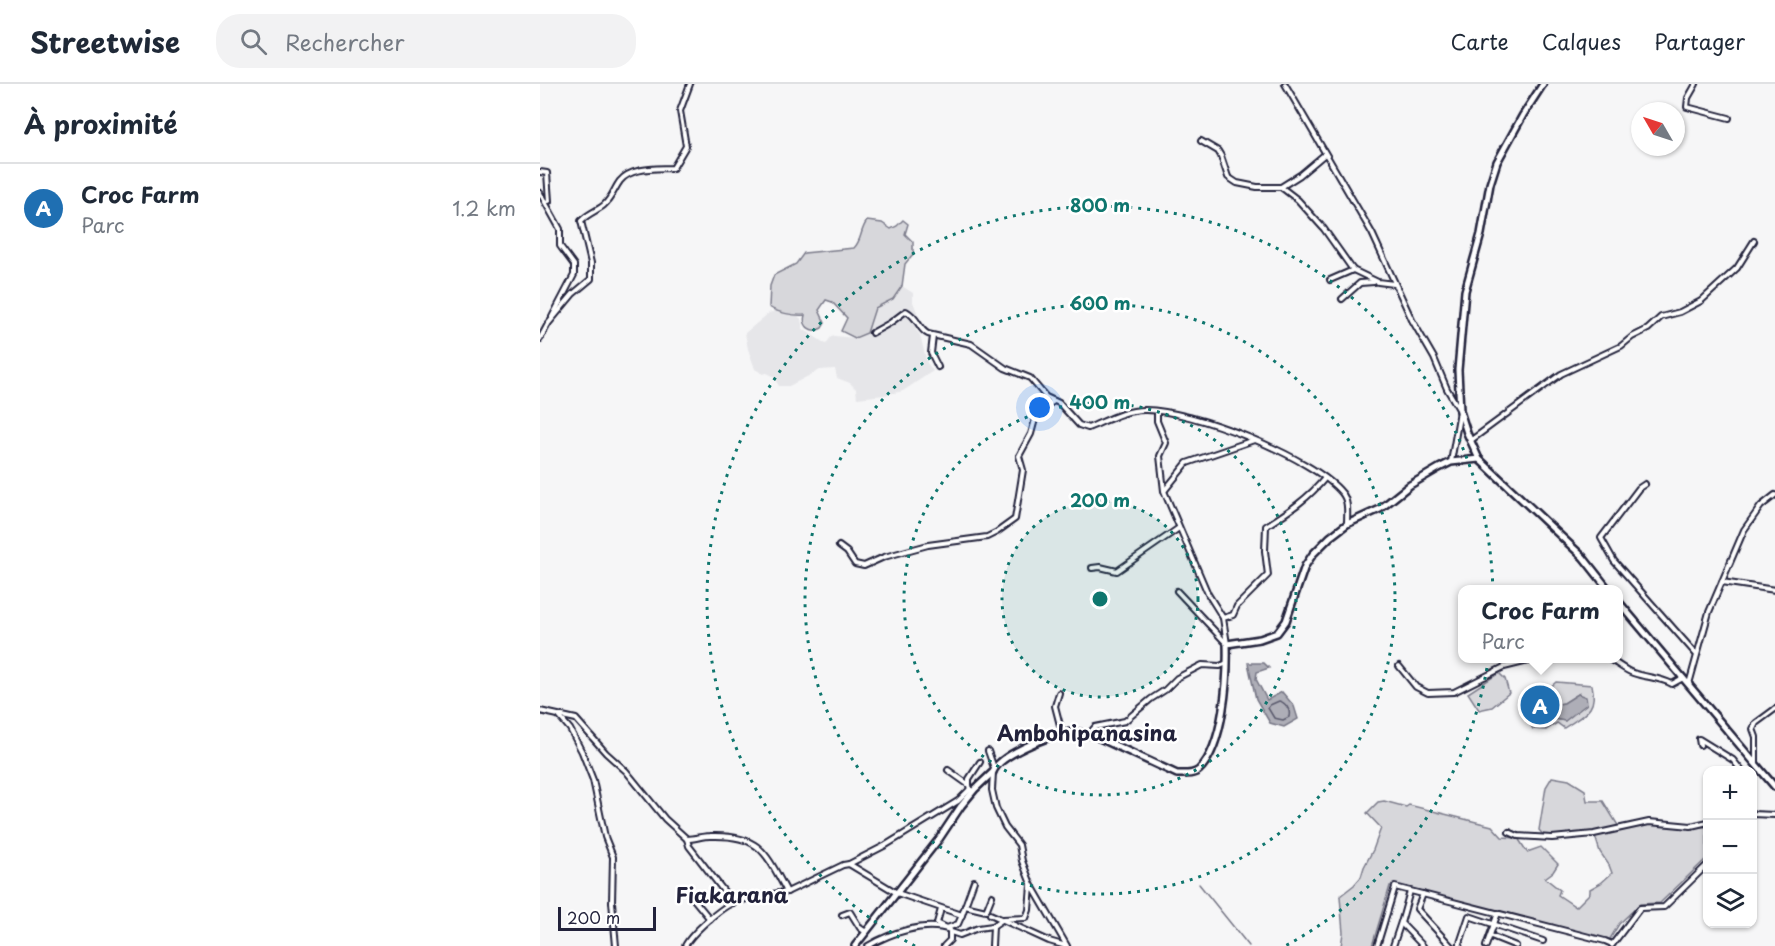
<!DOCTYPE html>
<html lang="fr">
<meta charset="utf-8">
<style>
body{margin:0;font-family:"Playpen Sans",sans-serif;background:#f2f2f3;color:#1f2937}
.controls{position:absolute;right:18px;bottom:18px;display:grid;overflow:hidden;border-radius:12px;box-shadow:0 2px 4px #0004}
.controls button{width:54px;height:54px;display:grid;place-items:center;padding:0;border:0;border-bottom:2px solid #e0e1e3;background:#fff;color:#1f2937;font:30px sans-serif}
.compass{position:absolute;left:1091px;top:18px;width:54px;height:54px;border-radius:50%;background:#fff;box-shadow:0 2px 4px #0004;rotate:309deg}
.scale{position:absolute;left:18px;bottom:15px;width:98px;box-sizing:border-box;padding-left:6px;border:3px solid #22223b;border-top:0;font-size:16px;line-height:21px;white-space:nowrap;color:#22223b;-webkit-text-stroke:4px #fff;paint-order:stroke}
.you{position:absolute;left:500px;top:324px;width:21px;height:21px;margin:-15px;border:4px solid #fff;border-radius:50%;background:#1a73e8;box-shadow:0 0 0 9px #1a73e833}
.badge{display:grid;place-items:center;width:39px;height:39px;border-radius:50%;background:#1f6fb2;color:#fff;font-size:20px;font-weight:700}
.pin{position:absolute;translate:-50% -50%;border:3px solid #fff;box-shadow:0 2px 6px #0006}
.popup{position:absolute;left:918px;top:501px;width:165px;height:78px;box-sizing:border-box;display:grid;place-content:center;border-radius:12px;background:#fff;filter:drop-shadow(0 2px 4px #0005);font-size:20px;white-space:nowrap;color:#747a83}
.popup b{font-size:22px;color:#1f2937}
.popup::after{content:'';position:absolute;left:50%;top:100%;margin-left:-12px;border:12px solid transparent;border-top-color:#fff}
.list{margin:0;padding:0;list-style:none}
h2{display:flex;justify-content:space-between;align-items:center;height:78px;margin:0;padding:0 24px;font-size:26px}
h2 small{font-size:20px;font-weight:400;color:#747a83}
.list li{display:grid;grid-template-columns:39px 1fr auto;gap:18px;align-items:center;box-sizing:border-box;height:90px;padding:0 24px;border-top:2px solid #e0e1e3}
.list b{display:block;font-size:22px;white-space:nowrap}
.list p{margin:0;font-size:20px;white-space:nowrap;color:#747a83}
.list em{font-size:20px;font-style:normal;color:#747a83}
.icon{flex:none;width:33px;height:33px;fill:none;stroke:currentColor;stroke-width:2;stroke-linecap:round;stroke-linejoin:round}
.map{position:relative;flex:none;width:1235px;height:862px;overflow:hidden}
header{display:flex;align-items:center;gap:36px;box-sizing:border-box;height:84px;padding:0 30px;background:#fff;border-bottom:2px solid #e0e1e3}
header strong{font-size:28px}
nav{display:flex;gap:33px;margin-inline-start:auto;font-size:21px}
.search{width:420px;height:54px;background:#f2f2f3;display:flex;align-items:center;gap:15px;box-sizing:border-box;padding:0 21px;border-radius:24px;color:#747a83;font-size:22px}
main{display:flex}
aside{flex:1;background:#fff}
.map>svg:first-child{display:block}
</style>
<header>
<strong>Streetwise</strong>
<div class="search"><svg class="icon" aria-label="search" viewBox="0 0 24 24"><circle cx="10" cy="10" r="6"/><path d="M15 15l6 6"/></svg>Rechercher</div>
<nav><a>Carte</a><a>Calques</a><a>Partager</a></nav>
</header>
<main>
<aside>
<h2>À proximité<small></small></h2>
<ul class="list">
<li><span class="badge">A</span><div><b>Croc Farm</b><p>Parc</p></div><em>1.2 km</em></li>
</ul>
</aside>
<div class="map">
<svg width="1235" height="862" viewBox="0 0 1235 862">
<rect width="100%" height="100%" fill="#f6f6f7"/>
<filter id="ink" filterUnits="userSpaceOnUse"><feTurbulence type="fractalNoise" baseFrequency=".0167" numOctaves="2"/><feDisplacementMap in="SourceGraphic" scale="12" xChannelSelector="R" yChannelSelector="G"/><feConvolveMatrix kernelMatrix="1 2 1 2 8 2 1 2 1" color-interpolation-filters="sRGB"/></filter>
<g filter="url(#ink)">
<!-- built -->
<path fill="#e6e6e9" d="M362 202 373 209V218L377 228 375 245 380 251 387 279 393 287 363 307 344 311 317 314 316 305 310 299 297 294 295 285 280 286 249 302H239L233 292 227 289 223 290 215 285 208 265 205 249 229 229 235 227 257 231 261 235 263 245 286 260 291 253 295 252 315 254 327 249 335 224 353 215Z"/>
<!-- green -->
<g fill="#d7d7db" stroke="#7c7c8b" stroke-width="1.5" fill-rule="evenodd">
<path d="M363 136 368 140 365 150 373 158V170L365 180 362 202 353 215 335 224 327 249 315 254 301 247 307 234 292 218 286 216 279 226 285 239 282 244C271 250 262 242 265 231 254 232 238 229 229 223L230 202 234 191 256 180 264 169 314 164C322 156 320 146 327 137L342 139 351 145 357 142Z"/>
<path d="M959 589 965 595 969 609 952 623 939 626 928 609Z"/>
<path d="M1016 598 1052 601C1058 627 1044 630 1024 644L1017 639 1006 646 993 645 985 631 998 614ZM1038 610 1025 637 1010 634 1009 630 1005 629 1001 623 1024 619Z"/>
<path d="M1012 693 1029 696 1045 706 1047 717H1063L1079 743 1034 755 1006 754 999 746 1006 703Z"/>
<path d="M844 717 866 723 869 721 952 742 962 753 978 754 987 768 1001 763 1018 780 1013 788 1005 794 1020 806 1018 811 1036 823 1050 809V805L1061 799 1072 789 1069 781 1060 768 1055 752 1111 740 1167 743V774L1120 819 1100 820 1079 840 1070 855 1067 857 1019 844 1012 840H1008L850 802 832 862H801L803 849 800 812 814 801 821 793 824 783 833 766 841 744 827 729 838 718Z"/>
</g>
<!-- water -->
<g fill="#aeaeb7" stroke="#767685" stroke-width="1.5">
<path d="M708 579H724L729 584 717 588 716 595 727 616 742 608 754 622 758 635 744 643 730 639 716 615Z"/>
<path d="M1038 610 1046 613 1047 620 1025 637 1010 634 1009 630 1005 629 1001 633 1000 623 1024 619Z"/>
</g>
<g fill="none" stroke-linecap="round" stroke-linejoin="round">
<!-- shore -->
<path stroke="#5a5a6d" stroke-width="1.5" d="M739 617C745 618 751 626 749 633L743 636 734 634 728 624 730 621Z"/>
<!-- stream -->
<path stroke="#767685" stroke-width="1.5" d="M659 800 709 862"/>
<defs>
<g id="street">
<path d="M745 0 832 149 872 236 894 274 907 305 920 327 911 378"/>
<path d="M1156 0 1148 14 1147 23 1189 34"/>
<path d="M661 57 678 67 681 72 688 93 697 99 717 103H741L758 116 784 145 813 186 838 198 854 200"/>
<path d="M0 88 7 89 9 117"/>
<path d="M741 103 760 91 785 70"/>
<path d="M0 109 20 145V162L34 181V191L12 233"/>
<path d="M790 196 813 186"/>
<path d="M802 215 820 199 834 198"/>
<path d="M8 240 33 210 51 195V179L41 137C48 129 57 127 64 121 72 114 74 105 80 97 91 83 116 85 133 84L146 62 140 27 150 0"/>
<path d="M332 249 350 239 366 227C380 235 377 244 388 250L431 260 465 284 490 294 506 313 519 319 539 341 548 344C566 337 584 326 604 326 651 325 773 373 802 409 809 417 807 430 807 440"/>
<path d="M393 252 391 269 398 283"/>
<path d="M0 255 8 240"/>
<path d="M617 327V337L626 359 620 372 624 407 668 510 683 534 687 560"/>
<path d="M930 357 1021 290 1081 262 1092 253 1108 245 1121 233 1140 228 1161 217 1197 184 1214 157"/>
<path d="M1105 400 1099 404 1061 454 1074 477 1156 570"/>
<path d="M625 406 647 379 714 356"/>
<path d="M299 462 307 468 315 480 324 482 344 473 388 461 447 453 457 448 475 435 483 386 479 372 491 350 497 328 514 317"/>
<path d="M552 484 560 483 577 487 639 444"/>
<path d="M1182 498 1235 506"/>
<path d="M637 507 687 560"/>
<path d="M683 534 693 531 697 522 728 491 725 467 726 442C748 428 769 414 785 394"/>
<path d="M1067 574C1076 578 1084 586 1093 589 1107 594 1119 593 1132 600L1143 594"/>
<path d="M859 582 876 603 888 609 914 608 964 583 1001 574"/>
<path d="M1149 600 1169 528 1204 446 1221 422 1235 411"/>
<path d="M519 609 515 622 522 649"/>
<path d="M0 627 36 635 66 669 86 687 125 735 147 755C155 755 162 752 170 752 220 750 226 769 247 808L303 781 309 780 357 809 422 831 425 822 446 827 452 812"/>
<path d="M19 632 30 645 42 668 53 696 65 753 73 773 72 818 76 862"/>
<path d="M549 650 555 643 585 637 611 615 625 606 637 594 662 581 680 582 687 579"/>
<path d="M1160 661 1159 655 1193 676 1201 686"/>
<path d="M448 667 454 684"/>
<path d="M1216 679V653L1213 645 1216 639 1235 625"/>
<path d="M408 686 429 701 430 706"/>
<path d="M453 688 452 706 456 724 465 743 479 761 482 777 491 800 527 862"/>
<path d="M429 700V695L440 678"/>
<path d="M1212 730 1235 731"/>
<path d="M969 748 978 752 1012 754 1054 750 1109 738 1151 742 1168 738"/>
<path d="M147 755 149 762 193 819"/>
<path d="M309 780 346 761 418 717 430 705"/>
<path d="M146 806 170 835"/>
<path d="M870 807 861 839 883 862"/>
<path d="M883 810 877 825 911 862"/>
<path d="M425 822 434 797"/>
<path d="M401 825 397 839 407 844 418 840 422 831"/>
<path d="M450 830 509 857 526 862"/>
<path d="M302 831 310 828 320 844 326 848"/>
<path d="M411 848 420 851 438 844 453 842 463 835 486 834 489 826 491 801"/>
<path d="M951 852 976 862"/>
<path d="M1072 861 1100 824 1124 823 1168 780"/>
<path d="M145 862C151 850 182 822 195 818 212 813 230 810 247 808"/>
<path d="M328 862C350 849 385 837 410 846V856L404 862"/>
<path d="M452 862 453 842"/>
<path d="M837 862 855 803 1065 857 1072 860"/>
<path d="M853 862 861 838"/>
<path d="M919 862 929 832 1003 857"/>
<path d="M946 862 958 829"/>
</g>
<g id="secondary">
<path d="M1003 0 983 31 957 78 950 100 941 150 925 207 918 286 920 327 927 349 939 375 1043 473 1069 506"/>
<path d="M1078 517 1235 703"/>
<path d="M315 862 399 755 421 722 435 705 453 688C459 671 506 653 524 649 533 647 543 649 553 651L637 690C645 690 653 691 659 686 684 662 688 593 687 560L720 555 737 549 746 537 765 482 773 470 790 453 807 440 840 425 870 401 899 384 911 378 939 375"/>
</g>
</defs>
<!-- street casing -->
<use href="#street" stroke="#22223b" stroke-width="8"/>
<!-- secondary casing -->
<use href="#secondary" stroke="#22223b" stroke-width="10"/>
<!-- street -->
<use href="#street" stroke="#fff" stroke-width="4"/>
<!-- secondary -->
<use href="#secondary" stroke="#fff" stroke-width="5"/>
</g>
</g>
<!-- distance rings -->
<circle cx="560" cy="515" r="98" fill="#0f766e" fill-opacity=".12"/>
<g fill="none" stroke="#0f766e" stroke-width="3" stroke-dasharray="3 6">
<circle cx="560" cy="515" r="98"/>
<circle cx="560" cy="515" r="196"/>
<circle cx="560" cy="515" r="295"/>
<path d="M375 862A393 393 0 1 1 745 862"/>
</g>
<g text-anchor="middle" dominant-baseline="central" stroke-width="5" stroke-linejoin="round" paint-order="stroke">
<!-- quarter labels -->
<g font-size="21" font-weight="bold" fill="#22223b" stroke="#fff">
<text x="547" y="648">Ambohipanasina</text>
<text x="192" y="810">Fiakarana</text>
</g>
</g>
<circle cx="560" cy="515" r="9" fill="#0f766e" stroke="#fff" stroke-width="3"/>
<g font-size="18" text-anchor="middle" font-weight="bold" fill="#0f766e" stroke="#fff" stroke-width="5" stroke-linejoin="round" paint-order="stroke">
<text x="560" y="128">800 m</text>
<text x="560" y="226">600 m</text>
<text x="560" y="325">400 m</text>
<text x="560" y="423">200 m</text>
</g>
</svg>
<div class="controls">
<button>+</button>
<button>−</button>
<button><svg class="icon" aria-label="layers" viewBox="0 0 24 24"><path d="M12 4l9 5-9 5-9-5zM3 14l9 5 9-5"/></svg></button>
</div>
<svg class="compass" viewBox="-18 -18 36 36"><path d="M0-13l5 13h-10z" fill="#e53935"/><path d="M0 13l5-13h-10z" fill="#747a83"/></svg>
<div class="scale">200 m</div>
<div class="you"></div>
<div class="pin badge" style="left:1000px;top:621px">A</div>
<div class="popup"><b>Croc Farm</b>Parc</div>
</div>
</main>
